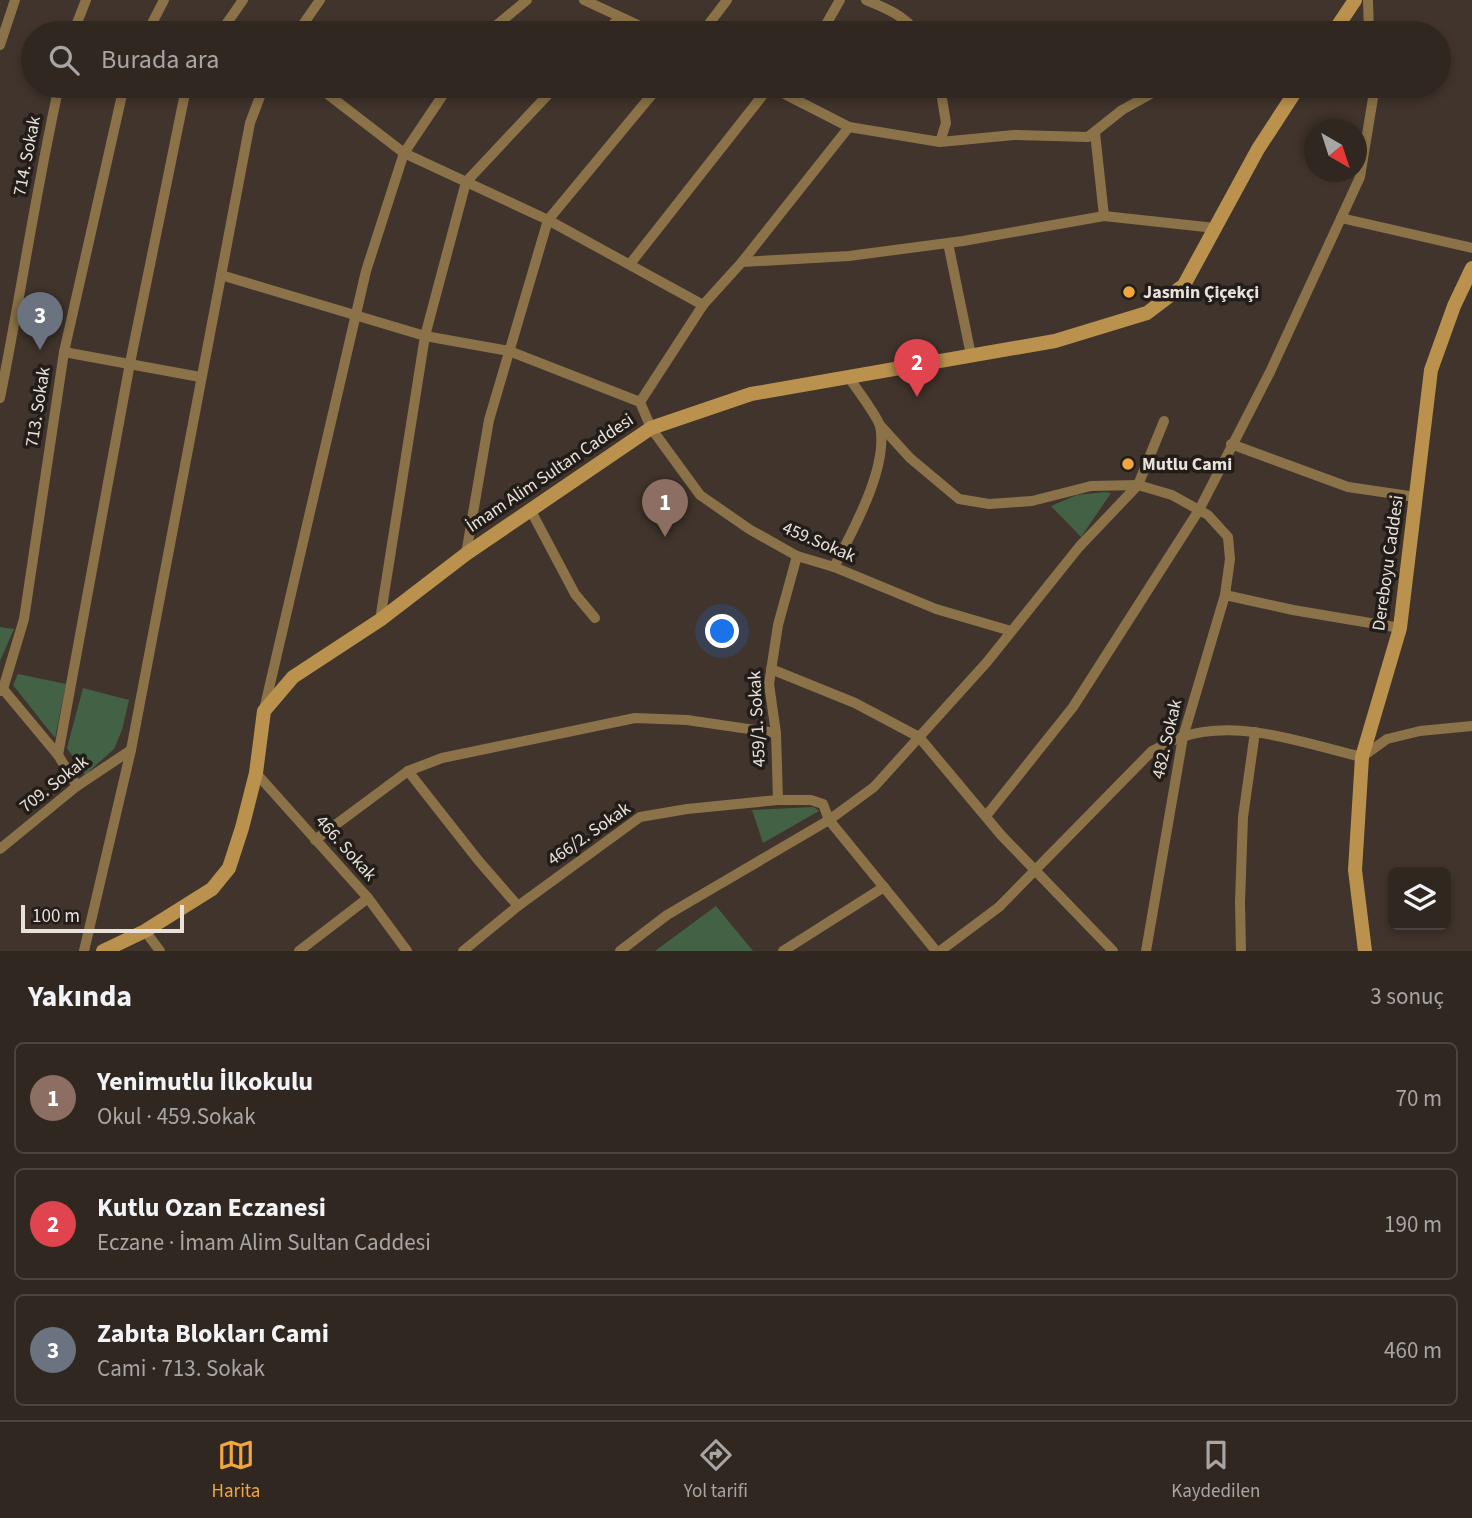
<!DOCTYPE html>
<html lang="tr">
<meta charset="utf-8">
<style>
body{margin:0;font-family:"Source Sans 3",sans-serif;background:#382f2a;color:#f1f3f6}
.controls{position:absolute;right:21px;bottom:21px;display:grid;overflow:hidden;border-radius:10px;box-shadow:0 4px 10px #0003}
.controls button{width:63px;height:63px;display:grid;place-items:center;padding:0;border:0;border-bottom:2px solid #4b443f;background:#302721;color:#f1f3f6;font:35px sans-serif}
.compass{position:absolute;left:1304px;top:119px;width:63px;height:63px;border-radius:50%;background:#302721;box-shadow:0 4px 10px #0003;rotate:141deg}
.scale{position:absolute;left:21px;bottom:18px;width:163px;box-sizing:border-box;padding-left:7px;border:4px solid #e9e2dc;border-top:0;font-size:19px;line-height:24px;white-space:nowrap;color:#e9e2dc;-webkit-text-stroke:5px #231d19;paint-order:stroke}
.you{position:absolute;left:723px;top:632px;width:24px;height:24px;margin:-18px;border:5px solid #fff;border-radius:50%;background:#1a73e8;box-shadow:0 0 0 10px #1a73e833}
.badge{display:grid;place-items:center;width:46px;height:46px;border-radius:50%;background:#f1a63f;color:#fff;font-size:23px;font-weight:700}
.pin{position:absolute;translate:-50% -58px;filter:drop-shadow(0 2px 4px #0008)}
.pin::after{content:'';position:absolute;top:37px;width:24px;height:21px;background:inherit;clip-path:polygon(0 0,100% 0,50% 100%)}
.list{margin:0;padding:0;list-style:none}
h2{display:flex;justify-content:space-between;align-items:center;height:91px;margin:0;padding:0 28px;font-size:30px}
h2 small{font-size:23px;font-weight:400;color:#a8a5a5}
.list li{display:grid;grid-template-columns:46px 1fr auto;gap:21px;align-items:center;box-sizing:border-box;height:112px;margin:0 14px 14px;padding:0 14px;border:2px solid #4b443f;border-radius:10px}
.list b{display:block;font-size:26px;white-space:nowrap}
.list p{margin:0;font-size:23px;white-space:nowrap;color:#a8a5a5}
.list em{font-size:23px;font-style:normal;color:#a8a5a5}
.icon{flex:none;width:38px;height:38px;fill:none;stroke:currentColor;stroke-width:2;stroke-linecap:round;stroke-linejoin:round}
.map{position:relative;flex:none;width:1472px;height:951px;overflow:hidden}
.search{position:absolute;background:#302721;box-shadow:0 4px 10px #0003;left:21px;right:21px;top:21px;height:77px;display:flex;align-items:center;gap:18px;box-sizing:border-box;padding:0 24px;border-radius:38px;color:#a8a5a5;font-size:26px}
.sheet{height:469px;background:#302721}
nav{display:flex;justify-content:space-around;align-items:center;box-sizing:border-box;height:98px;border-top:2px solid #4b443f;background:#302721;font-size:19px;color:#a8a5a5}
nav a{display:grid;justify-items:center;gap:4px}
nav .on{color:#f1a63f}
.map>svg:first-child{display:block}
</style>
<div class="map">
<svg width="1472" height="951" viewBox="0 0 1472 951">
<rect width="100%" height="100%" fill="#40342c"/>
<!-- green -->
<g fill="#426145">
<path d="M1105 492 1111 493 1081 537 1051 506 1077 495Z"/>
<path d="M0 627 14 629 0 661Z"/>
<path d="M18 674 66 684 55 738 13 685Z"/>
<path d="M83 688 129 700 122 730 114 749 85 775 67 748Z"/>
<path d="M814 807 819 811 763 843 752 810Z"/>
<path d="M716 906 753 951H655Z"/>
</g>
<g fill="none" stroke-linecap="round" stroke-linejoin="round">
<!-- street -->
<g stroke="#8b7248" stroke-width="10">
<path d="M584 0 655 33"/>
<path d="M866 0C886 8 905 16 917 33"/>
<path d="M1368 0 1369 33"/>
<path d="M73 33 86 0"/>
<path d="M147 33 164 0"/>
<path d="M220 33 243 0"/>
<path d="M297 33 320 0"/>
<path d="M487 33 527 0"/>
<path d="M605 33 620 17"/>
<path d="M702 33 727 0"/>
<path d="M821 33 840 0"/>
<path d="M0 45 15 0"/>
<path d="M317 86 404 153 548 220 703 305"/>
<path d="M769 86 849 127 940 142 1014 135 1088 137 1122 110 1165 86"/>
<path d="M940 86 946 123 940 142"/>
<path d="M1095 133 1104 216"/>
<path d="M1341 218 1472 248"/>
<path d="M948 243 971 355"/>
<path d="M742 262 849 256 963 241 1104 216 1215 228"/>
<path d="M630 264 770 86"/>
<path d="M221 275 425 336 509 351 640 402 651 428 700 495 749 529 797 556 834 567 936 609 1011 631"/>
<path d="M64 352 200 377"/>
<path d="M0 398C21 294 36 189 59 86"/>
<path d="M640 402 703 305 742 262 849 127"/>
<path d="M880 425 910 458 959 499 989 504 1032 501 1091 486 1138 485 1172 495 1208 515 1228 537 1230 559 1225 595 1183 737 1146 951"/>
<path d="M1231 444 1348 487 1416 497"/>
<path d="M531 511 575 594 595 618"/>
<path d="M466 554 489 420 548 220 659 86"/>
<path d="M834 567C852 532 889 467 880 426 877 415 855 387 848 376"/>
<path d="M1225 595 1293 610 1400 628"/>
<path d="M380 620 425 336 466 182 556 86"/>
<path d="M771 669 855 703 919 737 1001 835 1113 951"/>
<path d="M3 689 58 755 77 786"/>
<path d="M0 691 3 689 24 619 64 352 124 86"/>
<path d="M264 710 366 271 404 153 449 86"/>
<path d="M58 755 130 363 184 98 189 86"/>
<path d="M408 771 478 860 518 906"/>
<path d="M256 773 368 898 407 951"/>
<path d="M778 800 776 733 769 684 778 625 797 556"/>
<path d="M986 816 1073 707 1199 510 1270 372 1360 177 1375 86"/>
<path d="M315 840 408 771 442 758 635 718 687 720 776 733"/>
<path d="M0 849 77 786 131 750"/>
<path d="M145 931 160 951"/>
<path d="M84 951 131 750 250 123 264 86"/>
<path d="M299 951 368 898"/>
<path d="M463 951 518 906 640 817 687 809 778 800H811L823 804 829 820 936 951"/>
<path d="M620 951 667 915 829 820 874 787 987 662 1079 547 1138 485 1164 421"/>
<path d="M783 951 884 887"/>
<path d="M940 951 999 907 1152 751C1162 746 1172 740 1182 737 1240 718 1306 744 1362 757L1387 739 1420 731 1472 726"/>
<path d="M1241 951 1240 902 1243 817 1255 732"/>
</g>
<!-- secondary -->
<g stroke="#ba924d" stroke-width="14">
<path d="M1333 33 1355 0"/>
<path d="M103 951 145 931 212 889 229 868 242 828 256 773 264 711 293 677 380 620 466 554 651 428 751 394 1055 341 1147 313 1184 285 1258 149 1299 86"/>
<path d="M1365 951 1355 870 1362 757 1400 628 1431 370 1454 306 1472 268"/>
</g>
</g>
<!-- markers -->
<g fill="#f1a63f" stroke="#231d19" stroke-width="2.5">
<circle cx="1129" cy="292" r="7"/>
<circle cx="1128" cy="464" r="7"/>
</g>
<g text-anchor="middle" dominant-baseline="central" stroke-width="7" stroke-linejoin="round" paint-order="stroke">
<!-- street labels -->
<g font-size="18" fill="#e9e2dc" stroke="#231d19">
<text transform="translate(27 156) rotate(-79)">714. Sokak</text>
<text transform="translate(38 407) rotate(-81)">713. Sokak</text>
<text transform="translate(550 473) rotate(-34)">İmam Alim Sultan Caddesi</text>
<text transform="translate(819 542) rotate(23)">459.Sokak</text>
<text transform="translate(1388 563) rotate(-82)">Dereboyu Caddesi</text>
<text transform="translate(757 719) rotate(-93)">459/1. Sokak</text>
<text transform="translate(1167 739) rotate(-77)">482. Sokak</text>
<text transform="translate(54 784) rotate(-38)">709. Sokak</text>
<text transform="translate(589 834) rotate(-35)">466/2. Sokak</text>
<text transform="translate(346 848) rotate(48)">466. Sokak</text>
</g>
<!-- poi labels -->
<g font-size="18" font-weight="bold" fill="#e9e2dc" stroke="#231d19" text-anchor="start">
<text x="1143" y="292">Jasmin Çiçekçi</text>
<text x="1142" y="464">Mutlu Cami</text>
</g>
</g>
</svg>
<div class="controls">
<button><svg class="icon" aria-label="layers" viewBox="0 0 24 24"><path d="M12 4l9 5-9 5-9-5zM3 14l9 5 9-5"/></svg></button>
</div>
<svg class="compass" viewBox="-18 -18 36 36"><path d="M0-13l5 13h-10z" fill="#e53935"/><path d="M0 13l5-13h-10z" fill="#a8a5a5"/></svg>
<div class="scale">100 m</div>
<div class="you"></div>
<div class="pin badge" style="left:665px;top:537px;background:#8d6e63">1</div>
<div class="pin badge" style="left:917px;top:397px;background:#e0444e">2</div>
<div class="pin badge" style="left:40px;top:350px;background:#6b7280">3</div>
<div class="search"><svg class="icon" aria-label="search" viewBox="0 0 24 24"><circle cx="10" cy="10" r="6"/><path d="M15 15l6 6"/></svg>Burada ara</div>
</div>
<section class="sheet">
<h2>Yakında<small>3 sonuç</small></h2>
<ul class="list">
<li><span class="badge" style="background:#8d6e63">1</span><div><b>Yenimutlu İlkokulu</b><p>Okul · 459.Sokak</p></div><em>70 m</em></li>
<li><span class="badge" style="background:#e0444e">2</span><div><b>Kutlu Ozan Eczanesi</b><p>Eczane · İmam Alim Sultan Caddesi</p></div><em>190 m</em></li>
<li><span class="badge" style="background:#6b7280">3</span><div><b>Zabıta Blokları Cami</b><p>Cami · 713. Sokak</p></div><em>460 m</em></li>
</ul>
</section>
<nav>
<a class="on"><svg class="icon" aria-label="map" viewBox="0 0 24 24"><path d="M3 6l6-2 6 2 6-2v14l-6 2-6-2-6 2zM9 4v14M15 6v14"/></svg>Harita</a>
<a><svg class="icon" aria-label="directions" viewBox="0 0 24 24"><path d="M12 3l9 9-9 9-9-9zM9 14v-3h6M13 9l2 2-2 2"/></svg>Yol tarifi</a>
<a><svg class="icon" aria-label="saved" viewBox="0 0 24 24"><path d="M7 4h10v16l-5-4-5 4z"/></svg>Kaydedilen</a>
</nav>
